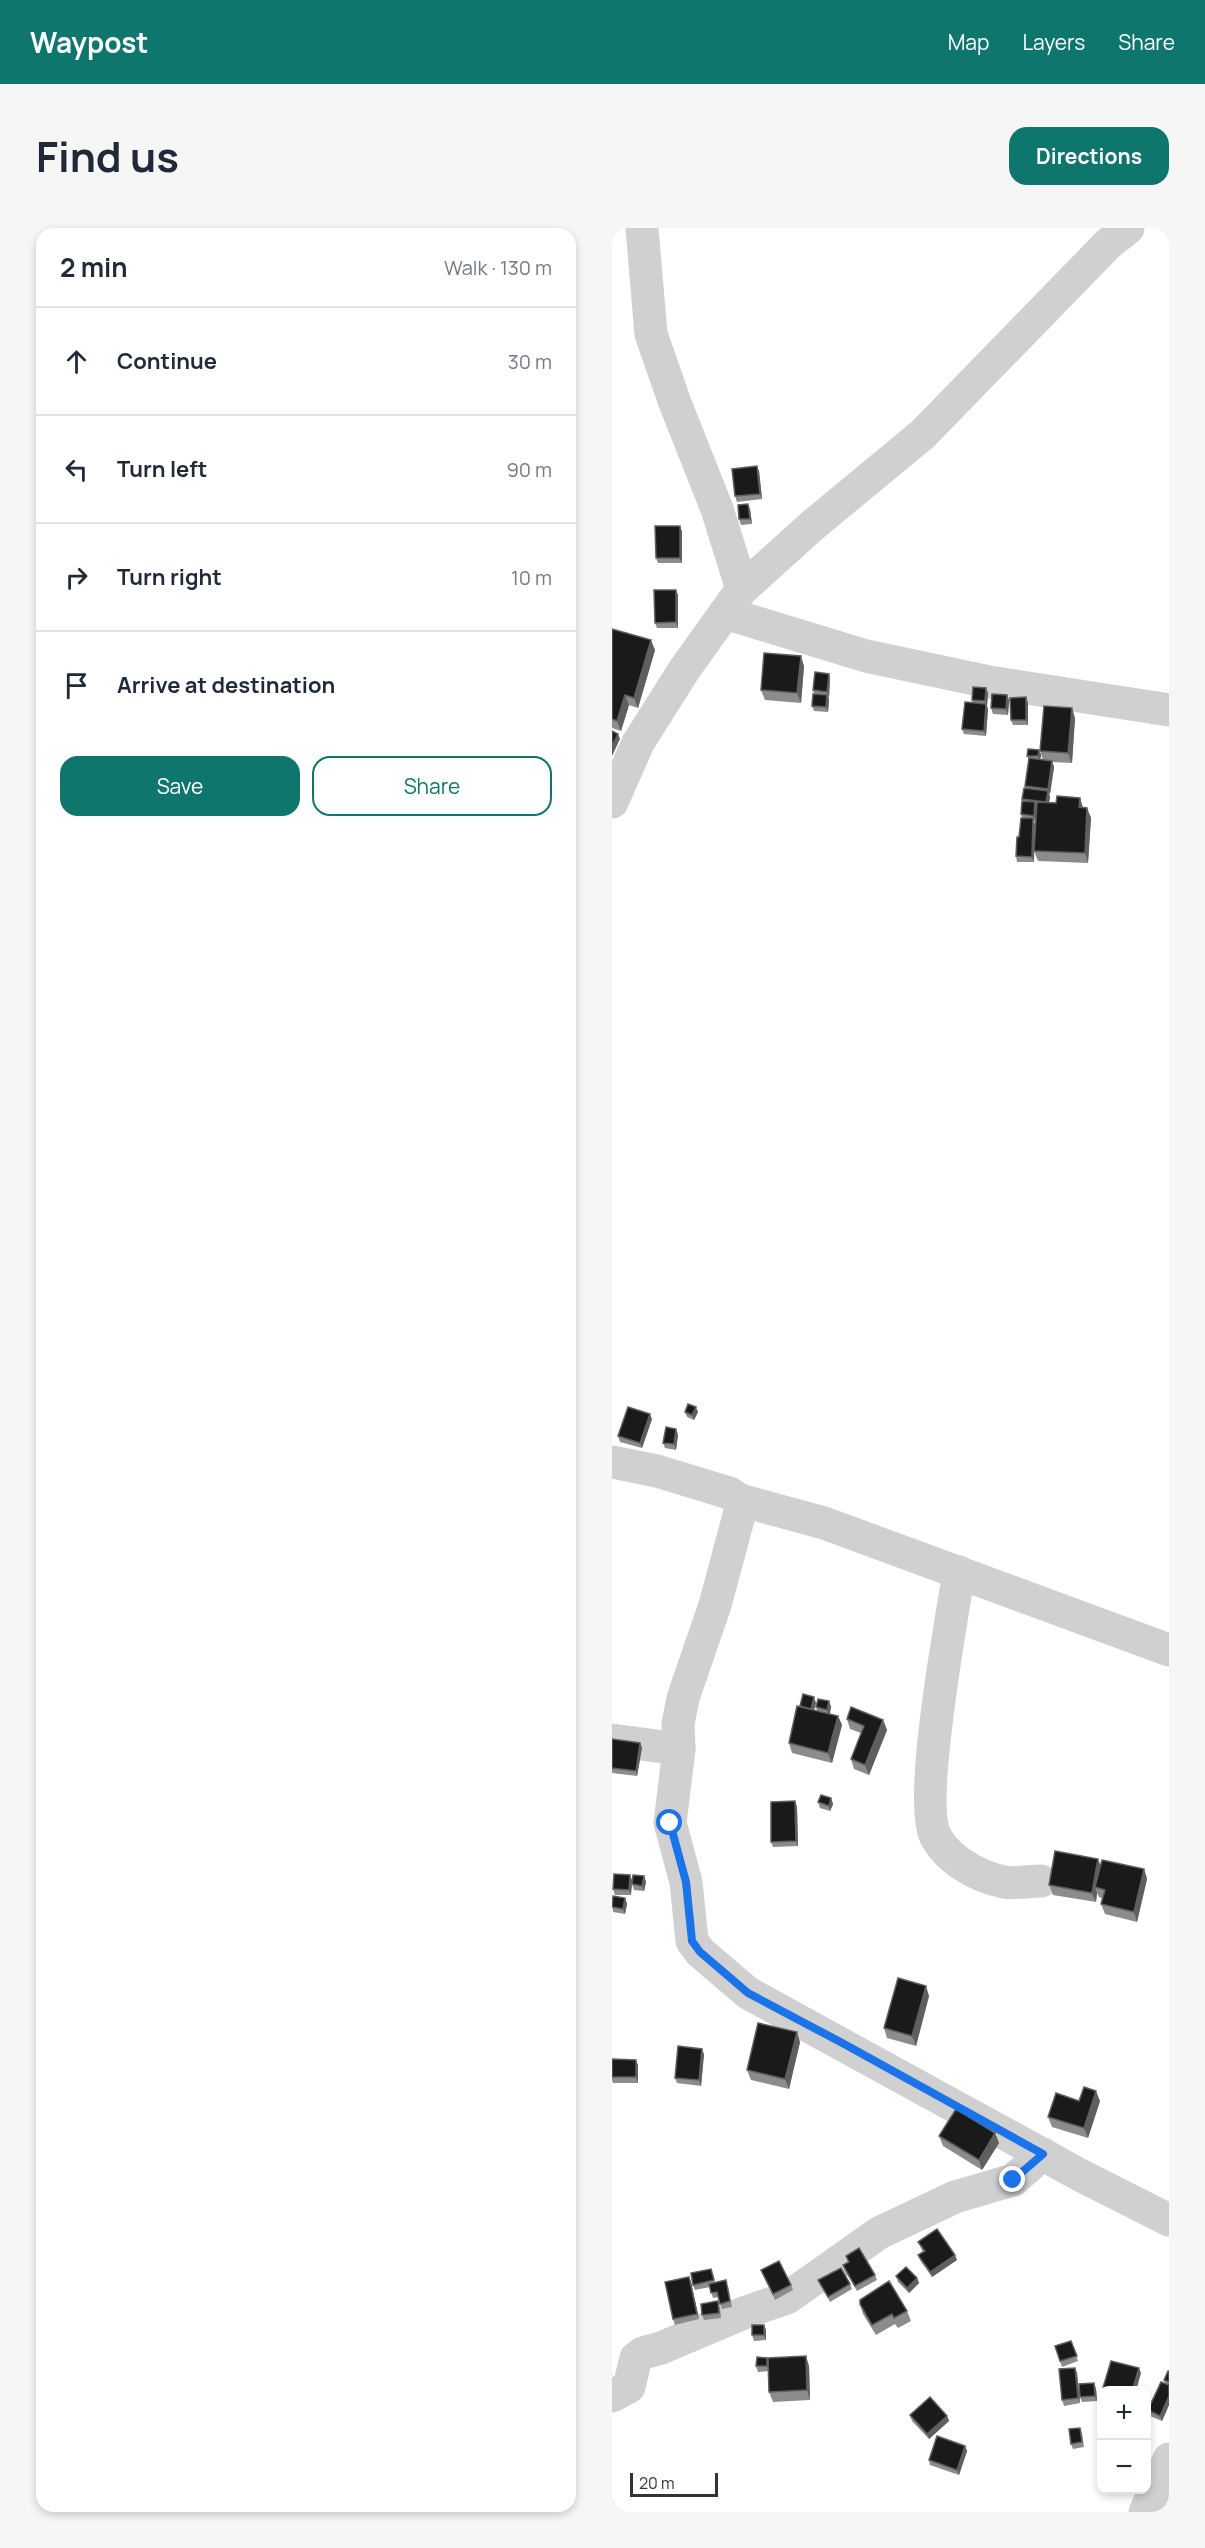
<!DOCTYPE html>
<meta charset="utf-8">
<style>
body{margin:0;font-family:Manrope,sans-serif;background:#f6f6f7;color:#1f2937}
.controls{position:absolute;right:18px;bottom:18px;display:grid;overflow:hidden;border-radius:12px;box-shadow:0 3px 9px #0003}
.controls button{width:54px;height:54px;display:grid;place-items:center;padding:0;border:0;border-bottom:2px solid #e0e1e3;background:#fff;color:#1f2937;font:30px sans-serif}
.scale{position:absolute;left:18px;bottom:15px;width:88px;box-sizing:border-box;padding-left:6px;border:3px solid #333;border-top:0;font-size:16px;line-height:21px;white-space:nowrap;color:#333;-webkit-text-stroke:4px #fff;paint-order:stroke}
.stop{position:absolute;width:18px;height:18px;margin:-14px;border:4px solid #1a73e8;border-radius:50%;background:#fff}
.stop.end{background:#1a73e8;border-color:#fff;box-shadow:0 2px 6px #0008}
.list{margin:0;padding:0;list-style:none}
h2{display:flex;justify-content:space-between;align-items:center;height:78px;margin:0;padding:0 24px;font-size:26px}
h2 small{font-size:20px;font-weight:400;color:#747a83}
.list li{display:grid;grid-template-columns:39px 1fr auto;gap:18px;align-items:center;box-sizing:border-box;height:108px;padding:0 24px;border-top:2px solid #e0e1e3}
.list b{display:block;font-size:22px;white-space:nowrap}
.list em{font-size:20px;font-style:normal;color:#747a83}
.actions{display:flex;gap:12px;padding:18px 24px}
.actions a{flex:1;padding:14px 0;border:2px solid #0f766e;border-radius:18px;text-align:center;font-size:21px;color:#0f766e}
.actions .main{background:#0f766e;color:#fff}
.icon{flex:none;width:33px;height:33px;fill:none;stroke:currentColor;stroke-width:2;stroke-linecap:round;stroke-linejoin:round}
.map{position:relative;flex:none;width:557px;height:2284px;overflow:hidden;border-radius:18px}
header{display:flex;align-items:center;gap:36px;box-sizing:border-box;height:84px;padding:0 30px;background:#0f766e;color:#fff}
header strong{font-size:28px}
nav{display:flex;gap:33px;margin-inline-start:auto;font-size:21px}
.intro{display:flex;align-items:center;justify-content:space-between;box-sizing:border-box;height:144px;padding:0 36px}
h1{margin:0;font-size:42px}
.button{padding:15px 27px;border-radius:18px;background:#0f766e;color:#fff;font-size:21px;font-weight:700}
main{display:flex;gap:36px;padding:0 36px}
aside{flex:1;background:#fff;border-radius:18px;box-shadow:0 3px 9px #0003}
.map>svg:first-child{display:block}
</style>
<header>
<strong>Waypost</strong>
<nav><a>Map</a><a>Layers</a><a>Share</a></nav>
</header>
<div class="intro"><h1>Find us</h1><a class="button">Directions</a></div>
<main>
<aside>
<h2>2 min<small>Walk · 130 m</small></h2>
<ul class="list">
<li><svg class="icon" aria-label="ahead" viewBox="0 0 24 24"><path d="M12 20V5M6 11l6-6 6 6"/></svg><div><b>Continue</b></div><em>30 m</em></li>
<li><svg class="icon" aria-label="left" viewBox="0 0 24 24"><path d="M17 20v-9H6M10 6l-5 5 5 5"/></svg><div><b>Turn left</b></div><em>90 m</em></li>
<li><svg class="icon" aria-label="right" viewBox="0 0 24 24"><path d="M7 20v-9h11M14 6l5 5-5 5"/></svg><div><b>Turn right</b></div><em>10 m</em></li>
<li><svg class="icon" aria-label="arrive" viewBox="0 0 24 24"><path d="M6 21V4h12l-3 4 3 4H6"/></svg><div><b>Arrive at destination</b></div></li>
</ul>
<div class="actions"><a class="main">Save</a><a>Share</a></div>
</aside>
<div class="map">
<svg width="557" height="2284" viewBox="0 0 557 2284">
<rect width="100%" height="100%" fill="#fff"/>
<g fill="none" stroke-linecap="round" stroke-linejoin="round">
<!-- minor -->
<g stroke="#d0d0d0" stroke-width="33">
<path d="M30 0 39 106 63 175 105 281 130 361"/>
<path d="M113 385 254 428 377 454 557 482"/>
<path d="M0 574 26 515 72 442 130 361 201 297 311 206 496 16 516 0"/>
<path d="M0 1234 45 1243 117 1265 128 1272 129 1280 103 1377 71 1470 66 1496 67 1521 58 1595 74 1654 80 1713 88 1724 136 1765 468 1947 557 1992"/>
<path d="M128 1272 212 1295 557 1422"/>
<path d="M347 1344C340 1390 304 1578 325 1611 338 1633 367 1649 392 1654 403 1656 418 1653 429 1653"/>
<path d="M0 1512 67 1521"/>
<path d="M0 2168 17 2159 24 2130 31 2125 49 2120 134 2084 175 2070 267 2005 343 1969 401 1952 431 1926"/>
<path d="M533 2284 557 2231"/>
</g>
</g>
<!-- wall -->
<g fill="#8c8c8c">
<path d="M147 243 150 271 125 274 123 268Z"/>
<path d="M138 281 140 296 129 297 127 291Z"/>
<path d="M68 298 70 304V335H46L44 330Z"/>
<path d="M66 367V400H45L43 395Z"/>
<path d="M0 401 43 422 26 480 17 477 9 503 0 500Z"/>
<path d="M192 438 189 475 153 472 149 462Z"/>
<path d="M217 446 218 451 216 484 202 483 200 478 202 466 201 462Z"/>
<path d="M376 465 375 478 376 481 374 508 352 506 350 501 361 475 360 472Z"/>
<path d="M414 469 416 475V497H401L399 492Z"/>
<path d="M397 472 396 487 381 486 379 480Z"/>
<path d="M463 490 460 535 440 534 442 539 438 566H437L438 569 437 575H444L468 570 471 580H475L479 590 476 635 426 633 422 623 424 593H422V634H405L404 628 410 590 409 586 411 574 410 571 414 560 413 558 417 532 415 528 427 522 429 527 428 531 431 532 428 523Z"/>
<path d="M73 1184H86L82 1192 75 1189Z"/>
<path d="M40 1191 30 1220 8 1214 6 1208Z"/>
<path d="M64 1201 66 1207 64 1222 53 1220 51 1215Z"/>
<path d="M217 1473 219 1479 218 1486 226 1488 230 1497 220 1535 180 1525 177 1515 188 1478 204 1475 202 1482H205L204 1479Z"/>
<path d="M235 1491 271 1492 275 1502 257 1547 242 1541 239 1531 249 1505 238 1501Z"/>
<path d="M0 1511 28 1515 30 1520 25 1548 0 1545Z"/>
<path d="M219 1570 221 1576 218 1583 208 1580 206 1574Z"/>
<path d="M183 1573 185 1579 186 1618 161 1619 159 1614Z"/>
<path d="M488 1637 532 1641 535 1651 525 1694 493 1686 489 1676 490 1670 487 1669 485 1665 484 1674 441 1667 437 1657Z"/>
<path d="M32 1648 34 1654 32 1663 22 1662 20 1656Z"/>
<path d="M20 1652 19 1667H3L1 1661Z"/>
<path d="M13 1670 15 1676 13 1686 1 1684 0 1673Z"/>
<path d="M317 1768 304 1818 275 1810 272 1800Z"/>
<path d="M188 1814 177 1861 139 1852 135 1842Z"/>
<path d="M92 1826 89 1858 65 1855 63 1850Z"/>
<path d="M0 1831 26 1837V1855H1L0 1852Z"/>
<path d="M467 1873H488L476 1910 440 1899 436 1889Z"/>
<path d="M383 1905 387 1915 370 1942 331 1918 327 1908Z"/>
<path d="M306 2014 345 2032 320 2049 308 2032 306 2027 311 2024Z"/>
<path d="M234 2028 263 2047 265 2052 245 2063 233 2043 231 2037 236 2034Z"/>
<path d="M149 2042 179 2057 181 2062 163 2072Z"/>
<path d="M101 2046 103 2055 116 2058 120 2079 110 2081 106 2069 101 2070 98 2059 83 2062 81 2057Z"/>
<path d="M284 2048 305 2050 307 2055 297 2065 286 2054Z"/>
<path d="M206 2052 238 2056 240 2061 218 2074Z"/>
<path d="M79 2054 87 2091 63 2097 61 2091Z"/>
<path d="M248 2076 295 2083 299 2093 286 2100 283 2096 264 2107 251 2086Z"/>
<path d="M108 2079 109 2090 92 2092 90 2087Z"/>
<path d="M154 2102V2112L142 2113 140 2107Z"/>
<path d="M459 2113 466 2133 450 2139 443 2118Z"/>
<path d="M155 2130 156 2134 197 2138 198 2172 161 2174 157 2164V2143L146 2144 144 2138Z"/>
<path d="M463 2140 465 2145 468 2175 452 2178 450 2172Z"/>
<path d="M557 2143V2177L550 2193 538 2188 536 2182 553 2156 552 2152Z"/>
<path d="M482 2155 484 2161 485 2173 470 2174 468 2169Z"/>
<path d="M298 2187 335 2188 337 2193 317 2211 300 2193Z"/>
<path d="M468 2200 470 2205 472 2219 461 2221 459 2216Z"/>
<path d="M353 2218 355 2223 347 2247 318 2237 317 2232Z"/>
</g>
<!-- shaded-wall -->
<g fill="#5f5f5f">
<path d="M145 238 147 243 150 271 148 266Z"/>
<path d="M136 276 138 281 140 296 138 291Z"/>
<path d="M68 298 70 304V335L68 330Z"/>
<path d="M64 362 66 367V400L64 394Z"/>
<path d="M39 412 43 422 26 480 22 470Z"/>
<path d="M189 428 192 438 189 475 185 465Z"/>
<path d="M217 446 218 451 217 469 215 464Z"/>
<path d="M374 460 376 465 375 478 373 473Z"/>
<path d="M13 467 17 477 9 503 5 493Z"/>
<path d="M215 467 217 472 216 484 214 479Z"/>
<path d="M395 467 397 472 396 487 394 481Z"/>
<path d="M414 469 416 475V497L414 492Z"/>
<path d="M374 476 376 481 374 508 372 503Z"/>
<path d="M460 480 463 490 460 535 456 525Z"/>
<path d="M6 506 8 511 0 528V518Z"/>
<path d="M427 522 429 527 428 534 426 528Z"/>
<path d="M440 533 442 539 438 566 436 561Z"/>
<path d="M436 563 438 569 436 580 434 574Z"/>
<path d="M468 570 471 580 467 579Z"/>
<path d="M423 574 424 580V593L422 588Z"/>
<path d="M475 580 479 590 476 635 473 625Z"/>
<path d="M421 590 423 596 422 634 420 629Z"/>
<path d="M84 1179 86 1184 82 1192 80 1187Z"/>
<path d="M38 1186 40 1191 30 1220 28 1215Z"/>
<path d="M64 1201 66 1207 64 1222 62 1216Z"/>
<path d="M202 1469 204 1475 201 1486 199 1481Z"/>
<path d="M217 1473 219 1479 217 1488 215 1482Z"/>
<path d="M226 1488 230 1497 220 1535 216 1525Z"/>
<path d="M271 1492 275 1502 257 1547 253 1537Z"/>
<path d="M28 1515 30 1520 25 1548 24 1543Z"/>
<path d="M219 1570 221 1576 218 1583 217 1578Z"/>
<path d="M183 1573 185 1579 186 1618 184 1613Z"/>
<path d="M486 1631 490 1641 483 1659 485 1665 484 1674 480 1665Z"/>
<path d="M532 1641 535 1651 525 1694 522 1684Z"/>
<path d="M18 1647 20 1652 19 1667 17 1662Z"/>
<path d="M32 1648 34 1654 32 1663 30 1658Z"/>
<path d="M13 1670 15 1676 13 1686 11 1681Z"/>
<path d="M314 1758 317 1768 304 1818 300 1808Z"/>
<path d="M185 1804 188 1814 177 1861 173 1851Z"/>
<path d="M90 1821 92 1826 89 1858 87 1852Z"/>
<path d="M24 1832 26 1837V1855L24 1849Z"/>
<path d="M484 1863 488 1873 476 1910 472 1900Z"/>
<path d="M383 1905 387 1915 370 1942 367 1932Z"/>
<path d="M343 2027 345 2032 320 2049 318 2044Z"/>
<path d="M77 2049 79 2054 87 2091 85 2086Z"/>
<path d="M305 2050 307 2055 297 2065 295 2060Z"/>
<path d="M152 2097 154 2102V2112L152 2107Z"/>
<path d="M194 2128 197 2138 198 2172 195 2162Z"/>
<path d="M463 2140 465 2145 468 2175 466 2170Z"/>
<path d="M527 2140 529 2145 524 2163H520Z"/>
<path d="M482 2155 484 2161 485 2173 483 2168Z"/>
<path d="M557 2168V2177L550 2193 548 2188Z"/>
<path d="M335 2188 337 2193 317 2211 315 2206Z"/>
<path d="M353 2218 355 2223 347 2247 345 2242Z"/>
<path d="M1 2272 5 2282 4 2284H0Z"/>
</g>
<!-- building -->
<g fill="#1a1a1a" stroke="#5f5f5f" stroke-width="1.5">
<path d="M145 238 148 266 123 268 120 241Z"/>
<path d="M136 276 138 291H127L126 277Z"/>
<path d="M43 298H68V330H44Z"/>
<path d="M42 362H64V394L43 395Z"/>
<path d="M0 401 39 412 22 470 13 467 5 493 0 491Z"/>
<path d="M152 425 189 428 185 465 149 462Z"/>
<path d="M203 444 217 446 215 464 201 462Z"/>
<path d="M361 459 374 460 373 473 360 472Z"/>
<path d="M201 466 215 467 214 479 200 478Z"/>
<path d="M380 466 395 467 394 481 379 480Z"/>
<path d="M414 469V492H399L398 470Z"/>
<path d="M353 474 374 476 372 503 350 501Z"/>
<path d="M432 478 460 480 456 525 428 523Z"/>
<path d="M0 503 6 506 0 518Z"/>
<path d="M416 521 427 522 426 528H415Z"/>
<path d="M417 530 440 533 436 561 413 558Z"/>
<path d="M412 560 436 563 434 574 410 571Z"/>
<path d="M445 568 468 570 467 579 475 580 473 625 422 623 425 574 444 575Z"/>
<path d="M410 573 423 574 422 588 409 586Z"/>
<path d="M409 590H421L420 629 404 628 405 609H407Z"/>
<path d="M76 1176 84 1179 80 1187 73 1184Z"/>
<path d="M16 1179 38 1186 28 1215 6 1208Z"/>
<path d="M54 1199 64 1201 62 1216 51 1215Z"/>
<path d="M191 1466 202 1469 199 1481 188 1478Z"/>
<path d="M206 1471 217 1473 215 1482 204 1479Z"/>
<path d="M185 1478 226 1488 216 1525 177 1515Z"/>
<path d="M239 1479 271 1492 253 1537 239 1531 252 1498 235 1491Z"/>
<path d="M0 1511 28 1515 24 1543 0 1540Z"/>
<path d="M209 1567 219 1570 217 1578 206 1574Z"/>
<path d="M183 1573 184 1613 159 1614V1574Z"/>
<path d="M443 1623 486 1631 480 1665 437 1657Z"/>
<path d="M490 1632 532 1641 522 1684 489 1676 493 1662 483 1659Z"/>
<path d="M2 1646 18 1647 17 1662 1 1661Z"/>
<path d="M21 1647 32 1648 30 1658 20 1656Z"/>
<path d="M1 1668 13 1670 11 1681 0 1679Z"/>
<path d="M286 1750 314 1758 300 1808 272 1800Z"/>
<path d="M146 1795 185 1804 173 1851 135 1842Z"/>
<path d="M66 1818 90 1821 87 1852 63 1850Z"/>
<path d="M0 1831 24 1832V1849H0Z"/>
<path d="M472 1859 484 1863 472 1900 436 1889 444 1865 467 1873Z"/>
<path d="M344 1881 383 1905 367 1932 327 1908Z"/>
<path d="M325 2001 343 2027 318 2044 306 2027 313 2023 306 2014Z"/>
<path d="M247 2020 263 2047 243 2058 231 2037 237 2034 234 2028Z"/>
<path d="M167 2033 179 2057 161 2066 149 2042Z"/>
<path d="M294 2039 305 2050 295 2060 284 2048Z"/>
<path d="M229 2040 238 2056 216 2069 206 2052Z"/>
<path d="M99 2041 102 2052 81 2057 79 2045Z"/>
<path d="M77 2049 85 2086 61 2091 53 2054Z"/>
<path d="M114 2052 118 2073 108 2076 105 2064 99 2065 97 2056Z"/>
<path d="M277 2053 295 2083 282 2090 280 2086 260 2097 248 2076V2072Z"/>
<path d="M106 2073 107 2085 90 2087 89 2076Z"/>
<rect x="140" y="2097" width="12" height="10"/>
<path d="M459 2113 465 2128 448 2133 443 2118Z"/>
<path d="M194 2128 195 2162 157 2164 156 2130Z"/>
<path d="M145 2129 155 2130V2138H144Z"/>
<path d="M499 2133 527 2140 520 2163H490Z"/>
<path d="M463 2140 466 2170 450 2172 447 2141Z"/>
<path d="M556 2143H557V2154L552 2152Z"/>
<path d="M549 2154 557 2157V2168L548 2188 536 2182Z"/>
<path d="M482 2155 483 2168 468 2169 467 2156Z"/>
<path d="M318 2169 335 2188 315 2206 298 2187Z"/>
<path d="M468 2200 470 2214 459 2216 457 2201Z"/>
<path d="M325 2208 353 2218 345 2242 317 2232Z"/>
</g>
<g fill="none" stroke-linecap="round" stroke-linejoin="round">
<!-- route -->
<path stroke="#1a73e8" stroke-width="8" d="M58 1595 74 1654 80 1713 88 1724 136 1765 234 1817 431 1926 401 1952"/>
</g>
</svg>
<div class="controls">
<button>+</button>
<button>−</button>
</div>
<div class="scale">20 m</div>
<div class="stop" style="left:58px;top:1595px"></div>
<div class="stop end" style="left:401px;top:1952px"></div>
</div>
</main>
